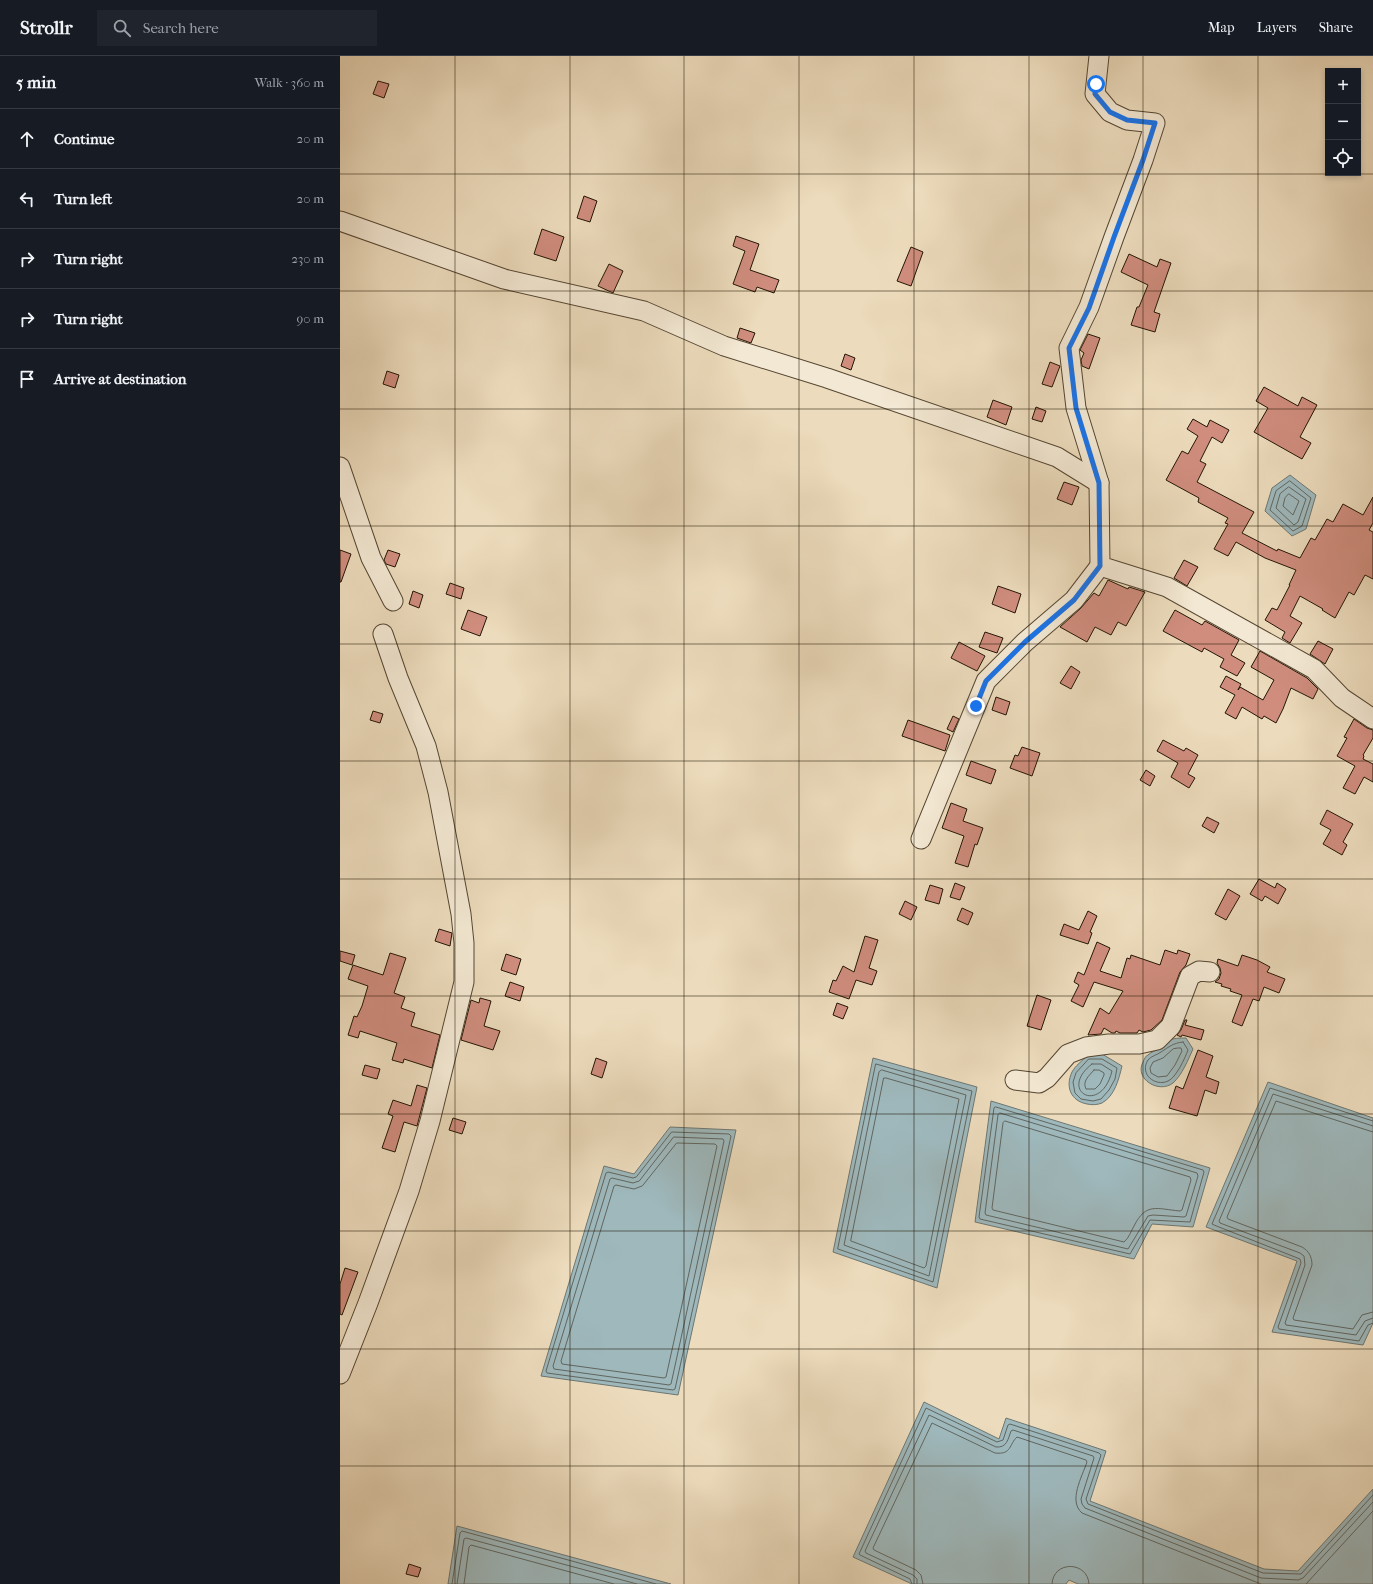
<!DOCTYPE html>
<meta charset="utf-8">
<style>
body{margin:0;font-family:"IM FELL French Canon",serif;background:#20242c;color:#f1f3f6}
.controls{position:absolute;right:12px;top:12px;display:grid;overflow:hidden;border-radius:0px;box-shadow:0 2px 6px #0003}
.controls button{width:36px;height:36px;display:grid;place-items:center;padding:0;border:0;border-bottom:1px solid #363941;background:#171b24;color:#f1f3f6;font:20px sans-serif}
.stop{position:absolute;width:12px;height:12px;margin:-9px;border:3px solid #1a73e8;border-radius:50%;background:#fff}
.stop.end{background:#1a73e8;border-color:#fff;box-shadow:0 1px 4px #0008}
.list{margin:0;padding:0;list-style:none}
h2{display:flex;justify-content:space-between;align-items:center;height:52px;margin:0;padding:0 16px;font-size:17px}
h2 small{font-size:13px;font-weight:400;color:#9ea1a6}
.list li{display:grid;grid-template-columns:26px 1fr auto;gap:12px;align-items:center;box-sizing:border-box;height:60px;padding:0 16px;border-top:1px solid #363941}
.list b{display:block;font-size:15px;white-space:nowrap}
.list em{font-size:13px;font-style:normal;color:#9ea1a6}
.icon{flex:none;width:22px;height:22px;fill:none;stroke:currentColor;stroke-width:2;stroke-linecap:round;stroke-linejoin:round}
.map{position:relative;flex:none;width:1033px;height:1528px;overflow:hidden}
header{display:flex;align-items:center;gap:24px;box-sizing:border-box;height:56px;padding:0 20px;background:#171b24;border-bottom:1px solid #363941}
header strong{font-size:19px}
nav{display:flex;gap:22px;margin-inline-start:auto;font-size:14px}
.search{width:280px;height:36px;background:#20242c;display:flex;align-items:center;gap:10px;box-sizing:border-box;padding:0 14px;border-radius:0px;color:#9ea1a6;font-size:15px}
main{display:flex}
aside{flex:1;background:#171b24}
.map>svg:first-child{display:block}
</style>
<header>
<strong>Strollr</strong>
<div class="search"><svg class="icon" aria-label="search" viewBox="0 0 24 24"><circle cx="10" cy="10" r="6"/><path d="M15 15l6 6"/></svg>Search here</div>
<nav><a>Map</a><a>Layers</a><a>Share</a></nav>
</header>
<main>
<aside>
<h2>5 min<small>Walk · 360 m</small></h2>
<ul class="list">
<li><svg class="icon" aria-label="ahead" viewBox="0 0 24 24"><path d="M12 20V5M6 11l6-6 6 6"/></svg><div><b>Continue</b></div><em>20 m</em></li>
<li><svg class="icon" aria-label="left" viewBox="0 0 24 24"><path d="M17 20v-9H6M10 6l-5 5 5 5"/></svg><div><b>Turn left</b></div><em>20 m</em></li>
<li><svg class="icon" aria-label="right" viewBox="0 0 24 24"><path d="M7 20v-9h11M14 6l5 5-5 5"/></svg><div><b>Turn right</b></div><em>230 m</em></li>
<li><svg class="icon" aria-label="right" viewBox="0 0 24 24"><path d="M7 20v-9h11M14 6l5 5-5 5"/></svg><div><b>Turn right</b></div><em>90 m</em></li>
<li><svg class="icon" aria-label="arrive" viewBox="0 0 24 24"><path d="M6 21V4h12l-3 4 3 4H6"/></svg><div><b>Arrive at destination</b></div></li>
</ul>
</aside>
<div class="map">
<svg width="1033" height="1528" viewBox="0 0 1033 1528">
<rect width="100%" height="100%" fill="#ecdbbc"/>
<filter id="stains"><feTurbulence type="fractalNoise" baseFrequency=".005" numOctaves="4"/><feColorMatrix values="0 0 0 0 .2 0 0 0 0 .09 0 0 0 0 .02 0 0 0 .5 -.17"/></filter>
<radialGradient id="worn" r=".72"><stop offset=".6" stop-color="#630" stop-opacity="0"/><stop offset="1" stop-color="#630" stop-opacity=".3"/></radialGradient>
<!-- water -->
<g fill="#9eb8bc" stroke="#6d7772">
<path d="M950 419 976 439 966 473 952 480 925 455 932 432Z"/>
<path d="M846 982 853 993C848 1004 842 1019 833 1027 819 1038 794 1023 803 1006 804 1004 805 1000 808 999 811 996 815 995 819 993 822 991 825 988 828 985 833 982 840 982 846 982Z"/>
<path d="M762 998 782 1010C779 1022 775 1040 762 1047 757 1049 752 1049 747 1048 731 1045 725 1031 732 1016 735 1010 743 1004 747 1000Z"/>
<path d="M533 1002 637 1031 597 1232 493 1196Z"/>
<path d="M928 1026 1033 1062V1267L1023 1289 932 1276 957 1205 866 1171Z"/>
<path d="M651 1045 870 1112 853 1171 812 1168 794 1203 635 1166Z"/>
<path d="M330 1071 396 1074 338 1339 201 1320 264 1110 294 1118Z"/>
<path d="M584 1346 659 1383 666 1362 766 1395 750 1445 924 1513 958 1515 1033 1433V1528H738L729 1524 726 1528H572L513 1501Z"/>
<path d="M117 1470 331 1528H108Z"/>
</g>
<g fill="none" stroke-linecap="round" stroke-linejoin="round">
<!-- shore -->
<g stroke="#606660" stroke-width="1">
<path d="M950 425 971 442 962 470 953 475 930 454 936 435Z"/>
<path d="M949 431 966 443 958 466 954 469 936 452 940 438Z"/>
<path d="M949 438 959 445 953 459 943 450 945 442Z"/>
<path d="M843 986 848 994C845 1002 836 1022 828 1025 815 1031 799 1018 808 1004 811 1000 817 999 821 996 829 991 833 987 843 986Z"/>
<path d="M838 992H841L842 995 835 1009 827 1020 818 1021 811 1017 810 1012 813 1006 823 1002 833 993Z"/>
<path d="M749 1003H762L777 1012 775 1023 769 1034 761 1043 753 1045 741 1043 735 1037 733 1026 736 1017Z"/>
<path d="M536 1008 632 1035 593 1226 498 1193Z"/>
<path d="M752 1008H761L772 1015C761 1060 717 1035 752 1008Z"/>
<path d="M542 1014 626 1039 589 1220 504 1189 539 1016Z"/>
<path d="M754 1014H759L764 1017V1019L760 1028 755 1033H746C742 1025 749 1020 754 1014Z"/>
<path d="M544 1022H546L619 1043 586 1210 584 1212 511 1185Z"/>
<path d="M656 1051 863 1114 864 1116 850 1166 810 1164 790 1198 640 1163 639 1161 654 1052Z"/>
<path d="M660 1057 857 1117 858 1120 846 1160 844 1161 813 1159 808 1160 788 1193 646 1159 645 1157 658 1059Z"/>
<path d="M665 1065 850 1121 851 1124 842 1154 840 1155C817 1153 806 1146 794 1170 791 1175 789 1182 784 1186L653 1154 652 1152 663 1067Z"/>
<path d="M1033 1065 930 1032 872 1168 874 1169 960 1203 961 1207 938 1271 939 1273 1019 1285 1028 1269 1033 1267"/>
<path d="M1033 1070 933 1038 879 1165 880 1167 960 1197 964 1200 965 1209 945 1267 946 1269 1016 1279 1025 1265 1033 1262"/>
<path d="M332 1076 389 1078 391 1080 335 1333 333 1334 207 1317 206 1315 266 1117 268 1116 293 1122 296 1121Z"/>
<path d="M1033 1076 936 1045 887 1161 888 1163 962 1191C969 1195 972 1201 972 1209L953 1262 954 1264 1013 1273 1022 1259 1033 1256"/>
<path d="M334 1081 383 1083 384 1085 331 1328 329 1329 214 1313 213 1310 270 1123 272 1122 293 1127 299 1125Z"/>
<path d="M337 1087 375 1088 377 1090 326 1321 324 1322 222 1308 221 1305 274 1130 276 1129 294 1133 302 1130Z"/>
<path d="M112 1528 120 1477 122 1475 316 1528"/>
<path d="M117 1528 124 1483 126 1482 297 1528"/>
<path d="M124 1528 129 1491 131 1489 274 1528"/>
<path d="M572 1528 570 1523 520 1499 519 1498 586 1352 657 1386 663 1384 668 1369 670 1368 759 1397 761 1399 746 1443 748 1448 923 1517 961 1518 1033 1439"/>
<path d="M577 1528V1523L573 1519 526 1497 525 1495 589 1359 656 1391C667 1392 668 1383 671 1375L673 1374 753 1400 754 1402 741 1443 742 1448 745 1452 921 1522 958 1524 963 1522 1033 1446"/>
<path d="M583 1528 581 1519 576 1514 534 1494 533 1492 592 1367 655 1397C672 1399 669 1388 677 1381L746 1404 747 1406C742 1421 728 1445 742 1457L921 1528"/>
<path d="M712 1528C713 1504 748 1505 749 1528"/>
<path d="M966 1528 1033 1455"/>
</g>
</g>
<!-- building -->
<g fill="#d08d7e" stroke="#231504">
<path d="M38 25 49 28 44 42 33 38Z"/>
<path d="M244 140 257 145 250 166 237 162Z"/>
<path d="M202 173 224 181 216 205 194 198Z"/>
<path d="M396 180 419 188 410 214 439 224 434 237 417 231 415 236 393 228 405 195 393 190Z"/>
<path d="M571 191 583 196 571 230 557 225Z"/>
<path d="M789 198 817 211 820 203 831 207 814 256 820 258 815 276 791 269 797 251H799L808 229 781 216Z"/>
<path d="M269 208 283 215 273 237 258 230Z"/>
<path d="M400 272 415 277 411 287 397 282Z"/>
<path d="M748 278 760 282 749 313 742 310 741 304 744 297 740 294Z"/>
<path d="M505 298 515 302 511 314 501 310Z"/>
<path d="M710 306 720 310 712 331 702 328Z"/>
<path d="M47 315 59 319 55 332 43 328Z"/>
<path d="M924 331 958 350 962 341 977 349 960 381 971 387 962 403 914 376 928 352 916 345Z"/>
<path d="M653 344 672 351 666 369 647 361Z"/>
<path d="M696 351 706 355 702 366 692 363Z"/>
<path d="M853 363 867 371 870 364 889 374 882 387 872 381 860 405 866 408 857 426 914 456 902 477 937 495 938 493 960 502 971 482 975 484 987 463 993 466 1003 448 1023 459 1033 441V467L1029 474 1033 476V523L1025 519 1014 539 1009 536 995 562 982 554 983 553 960 540 950 560 962 567 950 587 942 582 945 576 925 564 932 552 937 554 950 529H949L956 514 925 502 896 486 888 500 874 493 888 468 885 467 888 462 858 446 859 442 826 424 842 395 848 398 858 380 847 373Z"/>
<path d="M724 426 739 431 732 449 717 443Z"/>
<path d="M0 494 11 498 1 526H0Z"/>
<path d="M48 494 60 498 55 511 46 508 44 504Z"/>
<path d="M844 504 858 511 847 530 834 522Z"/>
<path d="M768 524 788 533 789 531 805 536 786 570 778 566 771 579 755 571 747 586 720 571 741 552 754 537 759 540Z"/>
<path d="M110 527 124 532 121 543 106 538Z"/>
<path d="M658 530 681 538 675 557 652 548Z"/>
<path d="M73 535 83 539 79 552 69 548Z"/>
<path d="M128 554 147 561 140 580 121 573Z"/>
<path d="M835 554 862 569 865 565 899 584 891 599 905 607 897 620 880 611 884 603 864 592 862 596 823 575Z"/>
<path d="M645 576 663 582 657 597 639 591Z"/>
<path d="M978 585 993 593 985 608 970 598Z"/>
<path d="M619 586 645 600 637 615 611 602Z"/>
<path d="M920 595 967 622 978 633 973 643 951 632 943 653 936 667 924 660 922 663 902 651 896 663 885 657 895 639 880 631 886 620 901 628 898 634 900 631 923 644 934 624 911 611Z"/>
<path d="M731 610 740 616 731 633 720 627Z"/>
<path d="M656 641 670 646 666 659 652 654Z"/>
<path d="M33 655 43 658 40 667 30 664Z"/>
<path d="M613 660 619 663 613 676 607 673Z"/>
<path d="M1014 663 1027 672 1033 674V682L1023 699 1024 700 1023 703 1033 708V726L1024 721 1015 738 1003 732 1015 710 997 700 1007 682 1004 681Z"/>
<path d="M568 664 610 679 605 695 562 680Z"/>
<path d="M823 684 844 695 846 692 858 699 848 718 855 722 849 732 831 721 838 707 817 695Z"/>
<path d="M682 691 700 697 692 720 670 712 675 699 678 700Z"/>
<path d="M631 705 656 714 651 728 626 719Z"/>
<path d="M806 714 815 720 810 730 800 724Z"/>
<path d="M611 747 627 753 623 765 643 772 637 789 635 788 628 811 615 807 624 780 602 772Z"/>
<path d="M987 754 1013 768 1003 786 1007 789 1002 799 983 788 991 774 980 768Z"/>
<path d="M867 761 879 767 874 777 862 770Z"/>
<path d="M919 823 935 832 937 827 946 833 938 848 925 840 922 845 910 838Z"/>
<path d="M615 827 625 831 620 844 610 841Z"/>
<path d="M590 829 603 833 599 848 585 844Z"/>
<path d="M888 833 900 840 886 864 875 858Z"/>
<path d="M565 845 577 851 571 864 559 858Z"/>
<path d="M622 852 633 857 628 869 617 864Z"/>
<path d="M748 855 757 860 750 876 752 877 748 888 720 879 724 868 739 874Z"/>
<path d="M99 873 112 877 110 890 95 885Z"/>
<path d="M525 880 538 884 529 912 537 915 532 929 516 924 509 943 489 936 493 924 496 925 503 910 514 916Z"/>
<path d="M757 886 770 892 760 915 781 922 787 902 790 903 791 899 820 909 825 894 837 898 838 894 850 898 846 909 840 916 822 964 811 974 803 976 799 974 797 977H780L776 975 775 977H772L764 972 761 978 748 979 760 952 769 958 783 935 754 926 743 951 731 945 739 929 734 926 738 916 744 919Z"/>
<path d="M0 895 15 899 12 909 0 905Z"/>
<path d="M50 897 66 902 54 937 65 941 61 952 75 957 71 970 100 979 92 1012 64 1003 63 1007 52 1004 57 987 20 975 18 982 8 979 14 960 17 961 22 950 28 930 8 923 13 909 43 919Z"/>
<path d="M166 898 181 903 176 919 161 914Z"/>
<path d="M902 899 917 904 930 911 927 916 945 923 939 937 924 931 919 945 913 943 902 970 892 966 902 939 890 935 891 933 881 930 882 928 875 926 879 923 881 917 880 912 877 907 878 903 898 910Z"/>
<path d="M170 926 184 931 180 945 165 940Z"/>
<path d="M697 939 711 944 701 974 687 970Z"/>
<path d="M140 942 151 945 144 970 160 975 153 994 121 984 131 944 139 947Z"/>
<path d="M497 947 508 951 503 963 493 959Z"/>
<path d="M845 964H847L845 969 864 974 861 984 842 979 841 981 837 979 841 974Z"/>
<path d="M858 994 873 1000 866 1021 879 1026 876 1038 865 1034 857 1060 829 1052 836 1030 843 1033Z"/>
<path d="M256 1002 267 1006 262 1022 251 1018Z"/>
<path d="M25 1009 40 1013 37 1023 22 1019Z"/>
<path d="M77 1029 87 1032 77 1070 64 1066 55 1096 42 1092 53 1060 48 1058 53 1044 71 1050Z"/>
<path d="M113 1062 126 1066 122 1078 109 1074Z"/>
<path d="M5 1212 18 1216 2 1259 0 1258V1228Z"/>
<path d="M69 1508 81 1512 78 1521 66 1518Z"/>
</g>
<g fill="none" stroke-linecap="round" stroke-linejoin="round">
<defs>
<g id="minor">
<path d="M759 0 755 38 770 56 787 64 815 67 803 104 774 181 749 251 729 292 736 352 759 427 760 510 827 531 974 613 1002 642 1033 663"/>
<path d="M0 165 164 223 304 255 384 290 487 322 717 401 759 427"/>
<path d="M0 411 31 502 53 545"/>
<path d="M581 783 646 625 685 586 734 544 760 510"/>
<path d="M675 1024 699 1027 707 1022 728 998 746 991 769 988H799L817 984 831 970 850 920 859 915 870 916"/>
<path d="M0 1318 28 1247 69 1135 90 1065 124 926V887L121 858 98 736 86 690 58 622 43 578"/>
</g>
</defs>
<!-- minor casing -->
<use href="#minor" stroke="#554632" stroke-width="21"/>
<!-- minor -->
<use href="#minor" stroke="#f3e8d3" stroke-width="19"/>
</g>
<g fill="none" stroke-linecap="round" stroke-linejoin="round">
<!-- route -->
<path stroke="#1a73e8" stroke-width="5" d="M636 650 646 625 685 586 734 544 760 510 759 427 736 352 729 292 749 252 774 181 803 104 815 67 787 64 770 56 755 38 756 28"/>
</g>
<!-- grid -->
<path fill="none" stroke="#231504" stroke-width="1" stroke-opacity="0.55" d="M115 0V1528M230 0V1528M344 0V1528M459 0V1528M574 0V1528M689 0V1528M803 0V1528M918 0V1528M0 118H1033M0 235H1033M0 353H1033M0 470H1033M0 588H1033M0 705H1033M0 823H1033M0 940H1033M0 1058H1033M0 1175H1033M0 1293H1033M0 1410H1033"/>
<rect width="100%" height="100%" filter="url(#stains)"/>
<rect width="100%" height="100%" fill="url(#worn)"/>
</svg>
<div class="controls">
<button>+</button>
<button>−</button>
<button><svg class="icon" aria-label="locate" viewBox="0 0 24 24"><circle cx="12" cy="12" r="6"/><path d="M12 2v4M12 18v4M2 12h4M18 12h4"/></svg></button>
</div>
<div class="stop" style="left:756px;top:28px"></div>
<div class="stop end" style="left:636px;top:650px"></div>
</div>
</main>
